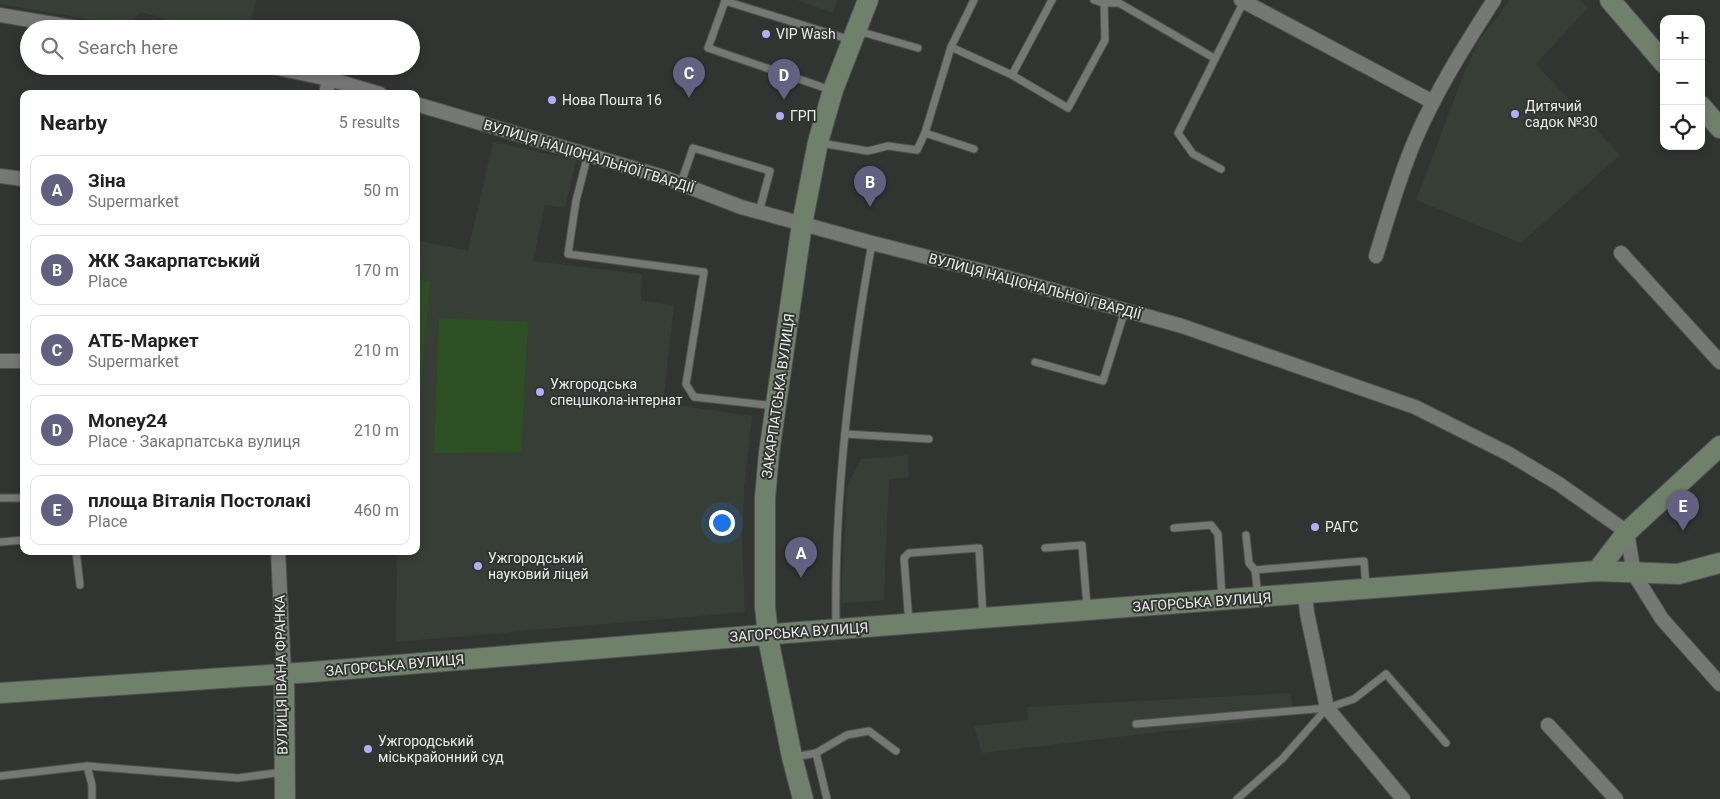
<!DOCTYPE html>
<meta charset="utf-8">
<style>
body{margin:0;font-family:Roboto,sans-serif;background:#f6f6f6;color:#222}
.controls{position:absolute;right:15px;top:15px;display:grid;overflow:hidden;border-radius:10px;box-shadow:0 2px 8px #0003}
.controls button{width:45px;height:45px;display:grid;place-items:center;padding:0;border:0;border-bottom:1px solid #e0e0e0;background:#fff;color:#222;font:25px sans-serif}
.you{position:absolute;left:721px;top:522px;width:18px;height:18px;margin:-12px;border:4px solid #fff;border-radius:50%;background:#1a73e8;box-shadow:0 0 0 8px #1a73e833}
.badge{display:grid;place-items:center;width:32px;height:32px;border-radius:50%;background:#646082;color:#fff;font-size:16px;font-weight:700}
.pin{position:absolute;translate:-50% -41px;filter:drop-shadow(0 1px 2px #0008)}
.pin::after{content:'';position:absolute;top:26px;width:18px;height:15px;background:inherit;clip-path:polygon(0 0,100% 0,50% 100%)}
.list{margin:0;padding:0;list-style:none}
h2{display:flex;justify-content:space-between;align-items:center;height:65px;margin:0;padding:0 20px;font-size:21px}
h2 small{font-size:16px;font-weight:400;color:#767676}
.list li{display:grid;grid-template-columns:32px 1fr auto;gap:15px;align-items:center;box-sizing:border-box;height:70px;margin:0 10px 10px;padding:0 10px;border:1px solid #e0e0e0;border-radius:10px}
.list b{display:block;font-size:19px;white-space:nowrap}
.list p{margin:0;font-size:16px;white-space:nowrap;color:#767676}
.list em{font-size:16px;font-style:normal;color:#767676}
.icon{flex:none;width:28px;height:28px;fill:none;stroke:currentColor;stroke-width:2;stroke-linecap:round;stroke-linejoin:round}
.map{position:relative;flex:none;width:1720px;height:799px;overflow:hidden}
.search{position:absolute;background:#fff;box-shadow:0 2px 8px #0003;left:20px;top:20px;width:400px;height:55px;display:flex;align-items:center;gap:12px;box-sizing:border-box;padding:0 18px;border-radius:28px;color:#767676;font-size:19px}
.panel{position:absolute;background:#fff;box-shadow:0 2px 8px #0003;left:20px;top:90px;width:400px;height:465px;border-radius:10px}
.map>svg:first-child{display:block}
</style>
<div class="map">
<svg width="1720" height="799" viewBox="0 0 1720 799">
<rect width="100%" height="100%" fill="#313531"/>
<!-- built -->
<g fill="#373e35">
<path d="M0 0H256L249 29H201L140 12 127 26 0 4Z"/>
<path d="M797 0H838L833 13Z"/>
<path d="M1510 0H1580L1588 8 1536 64 1620 155 1521 243 1416 200 1464 73 1479 40Z"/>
<path d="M493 142 576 160 565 208 545 205 533 261 642 274 641 301 674 305 663 403 752 416 744 490 742 543 745 612 396 642 397 551H416V240L468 251Z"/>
<path d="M908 455 909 477 889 479 884 600 841 603 847 486 861 459Z"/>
<path d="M1290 693 1293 711 1278 718 982 753 974 726 1028 720 1027 707Z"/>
</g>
<!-- green -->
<g fill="#2e5025">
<path d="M416 280 430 281 416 439Z"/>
<path d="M439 318 528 322 521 452 434 453Z"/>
<path d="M128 551H255L129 555Z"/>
</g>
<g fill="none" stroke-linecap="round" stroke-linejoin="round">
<defs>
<g id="lane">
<path d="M1094 0 1103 3H1119L1214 58"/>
<path d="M858 31 918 48"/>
<path d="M951 47 1012 75 1068 108 1105 40 1104 0"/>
<path d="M1012 75 1052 0"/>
<path d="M831 90 708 48 725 1 851 40"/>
<path d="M925 133 974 149"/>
<path d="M820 143 868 151 888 146 917 150 925 133 951 47 974 0"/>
<path d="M588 154 576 201 568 254 704 272 686 384 694 397 775 406"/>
<path d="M1221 169 1193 154 1178 133 1244 1"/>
<path d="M681 183 693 148 770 171 759 212"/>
<path d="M1035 362 1103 381 1125 310"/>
<path d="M845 434 929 439"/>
<path d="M0 498H24"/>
<path d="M1174 528 1211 525 1218 534 1222 598"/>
<path d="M1246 535 1249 563 1255 570 1258 595"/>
<path d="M0 542 24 540"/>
<path d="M1045 548 1082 545 1087 607"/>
<path d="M76 551 80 585"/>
<path d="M1255 570 1364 561 1366 587"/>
<path d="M909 623 904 558 909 553 979 548 983 617"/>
<path d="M836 628C834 500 849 370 872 243"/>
<path d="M1136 724 1327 708 1354 699 1386 674 1446 743"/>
<path d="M816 753 827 799"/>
<path d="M795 757 816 753 847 735 869 731 896 751"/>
<path d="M87 766 92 785V799"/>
<path d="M0 776 87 766 238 778 283 772"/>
<path d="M1237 799 1282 759 1327 708"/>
</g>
<g id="street">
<path d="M1241 0 1433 102"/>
<path d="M0 15 83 29"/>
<path d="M268 66 329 79 380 94"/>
<path d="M326 94 329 79"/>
<path d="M416 104 663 177 741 207 872 243 994 274 1182 326 1415 407 1509 454 1559 484 1627 532 1634 574 1662 619 1720 684"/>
<path d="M0 176 24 179"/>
<path d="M1621 253 1720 362"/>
<path d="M1376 256C1388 217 1399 177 1415 140 1436 91 1465 45 1494 0"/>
<path d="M0 361H24"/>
<path d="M278 551 284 674"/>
<path d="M1305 594 1307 613 1327 708 1403 799"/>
<path d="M1548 725 1616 799"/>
</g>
<g id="secondary">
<path d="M1610 0 1664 63"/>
<path d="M1701 106 1720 128"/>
<path d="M1597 571 1627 532 1720 446"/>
<path d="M284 674 285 799"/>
<path d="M0 693 312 672 787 633 1597 571 1678 574 1720 563"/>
<path d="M803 799 792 757 769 643 765 607V498L769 453 802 224 818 142 833 90 868 0"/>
</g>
</defs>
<!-- lane casing -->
<use href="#lane" stroke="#505250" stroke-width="9"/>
<!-- street casing -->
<use href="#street" stroke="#505250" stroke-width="16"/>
<!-- secondary casing -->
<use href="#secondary" stroke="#505250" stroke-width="22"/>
<!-- lane -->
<use href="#lane" stroke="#757874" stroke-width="7"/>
<!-- street -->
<use href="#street" stroke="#757874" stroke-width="14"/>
<!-- secondary -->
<use href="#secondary" stroke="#70816b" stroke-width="20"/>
</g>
<!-- markers -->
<g fill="#b5acf8" stroke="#313531" stroke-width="2">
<circle cx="766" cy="34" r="5"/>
<circle cx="552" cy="100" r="5"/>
<circle cx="1515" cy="114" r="5"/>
<circle cx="780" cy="116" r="5"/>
<circle cx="540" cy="392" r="5"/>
<circle cx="1315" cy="527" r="5"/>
<circle cx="478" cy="566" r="5"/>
<circle cx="368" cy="749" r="5"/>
</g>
<g text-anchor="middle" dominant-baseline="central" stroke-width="4" stroke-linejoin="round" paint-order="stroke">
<!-- poi labels -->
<g font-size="14" fill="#ebedeb" stroke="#313531" text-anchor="start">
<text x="776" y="34">VIP Wash</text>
<text x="562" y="100">Нова Пошта 16</text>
<text x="1525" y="106">Дитячий<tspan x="1525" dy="16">садок №30</tspan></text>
<text x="790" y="116">ГРП</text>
<text x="550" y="384">Ужгородська<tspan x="550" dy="16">спецшкола-інтернат</tspan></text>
<text x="1325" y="527">РАГС</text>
<text x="488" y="558">Ужгородський<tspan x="488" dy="16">науковий ліцей</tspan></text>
<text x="378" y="741">Ужгородський<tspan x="378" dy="16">міськрайонний суд</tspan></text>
</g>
<!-- street labels -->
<g font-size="14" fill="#ebedeb" stroke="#313531">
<text transform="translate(589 156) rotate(17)">ВУЛИЦЯ НАЦІОНАЛЬНОЇ ГВАРДІЇ</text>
<text transform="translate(1035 286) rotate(15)">ВУЛИЦЯ НАЦІОНАЛЬНОЇ ГВАРДІЇ</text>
<text transform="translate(778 396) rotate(-82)">ЗАКАРПАТСЬКА ВУЛИЦЯ</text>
<text transform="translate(1202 602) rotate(-4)">ЗАГОРСЬКА ВУЛИЦЯ</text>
<text transform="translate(799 632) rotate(-4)">ЗАГОРСЬКА ВУЛИЦЯ</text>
<text transform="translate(395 665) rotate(-5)">ЗАГОРСЬКА ВУЛИЦЯ</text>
<text transform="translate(281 675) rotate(-91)">ВУЛИЦЯ ІВАНА ФРАНКА</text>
</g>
</g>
</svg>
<div class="controls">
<button>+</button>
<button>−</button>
<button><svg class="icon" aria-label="locate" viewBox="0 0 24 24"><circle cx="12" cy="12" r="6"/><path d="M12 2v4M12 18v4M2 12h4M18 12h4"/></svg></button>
</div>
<div class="you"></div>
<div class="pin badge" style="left:801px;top:578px">A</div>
<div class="pin badge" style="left:870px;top:207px">B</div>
<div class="pin badge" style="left:689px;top:98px">C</div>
<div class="pin badge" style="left:784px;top:100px">D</div>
<div class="pin badge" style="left:1683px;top:531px">E</div>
<div class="search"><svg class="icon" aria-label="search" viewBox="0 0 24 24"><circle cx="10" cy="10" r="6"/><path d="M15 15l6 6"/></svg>Search here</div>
<section class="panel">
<h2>Nearby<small>5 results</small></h2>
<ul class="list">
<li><span class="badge">A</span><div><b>Зіна</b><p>Supermarket</p></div><em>50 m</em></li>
<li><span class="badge">B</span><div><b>ЖК Закарпатський</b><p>Place</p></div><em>170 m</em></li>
<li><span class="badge">C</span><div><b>АТБ-Маркет</b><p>Supermarket</p></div><em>210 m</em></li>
<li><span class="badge">D</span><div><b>Money24</b><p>Place · Закарпатська вулиця</p></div><em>210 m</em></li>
<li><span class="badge">E</span><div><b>площа Віталія Постолакі</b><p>Place</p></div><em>460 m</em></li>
</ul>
</section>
</div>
